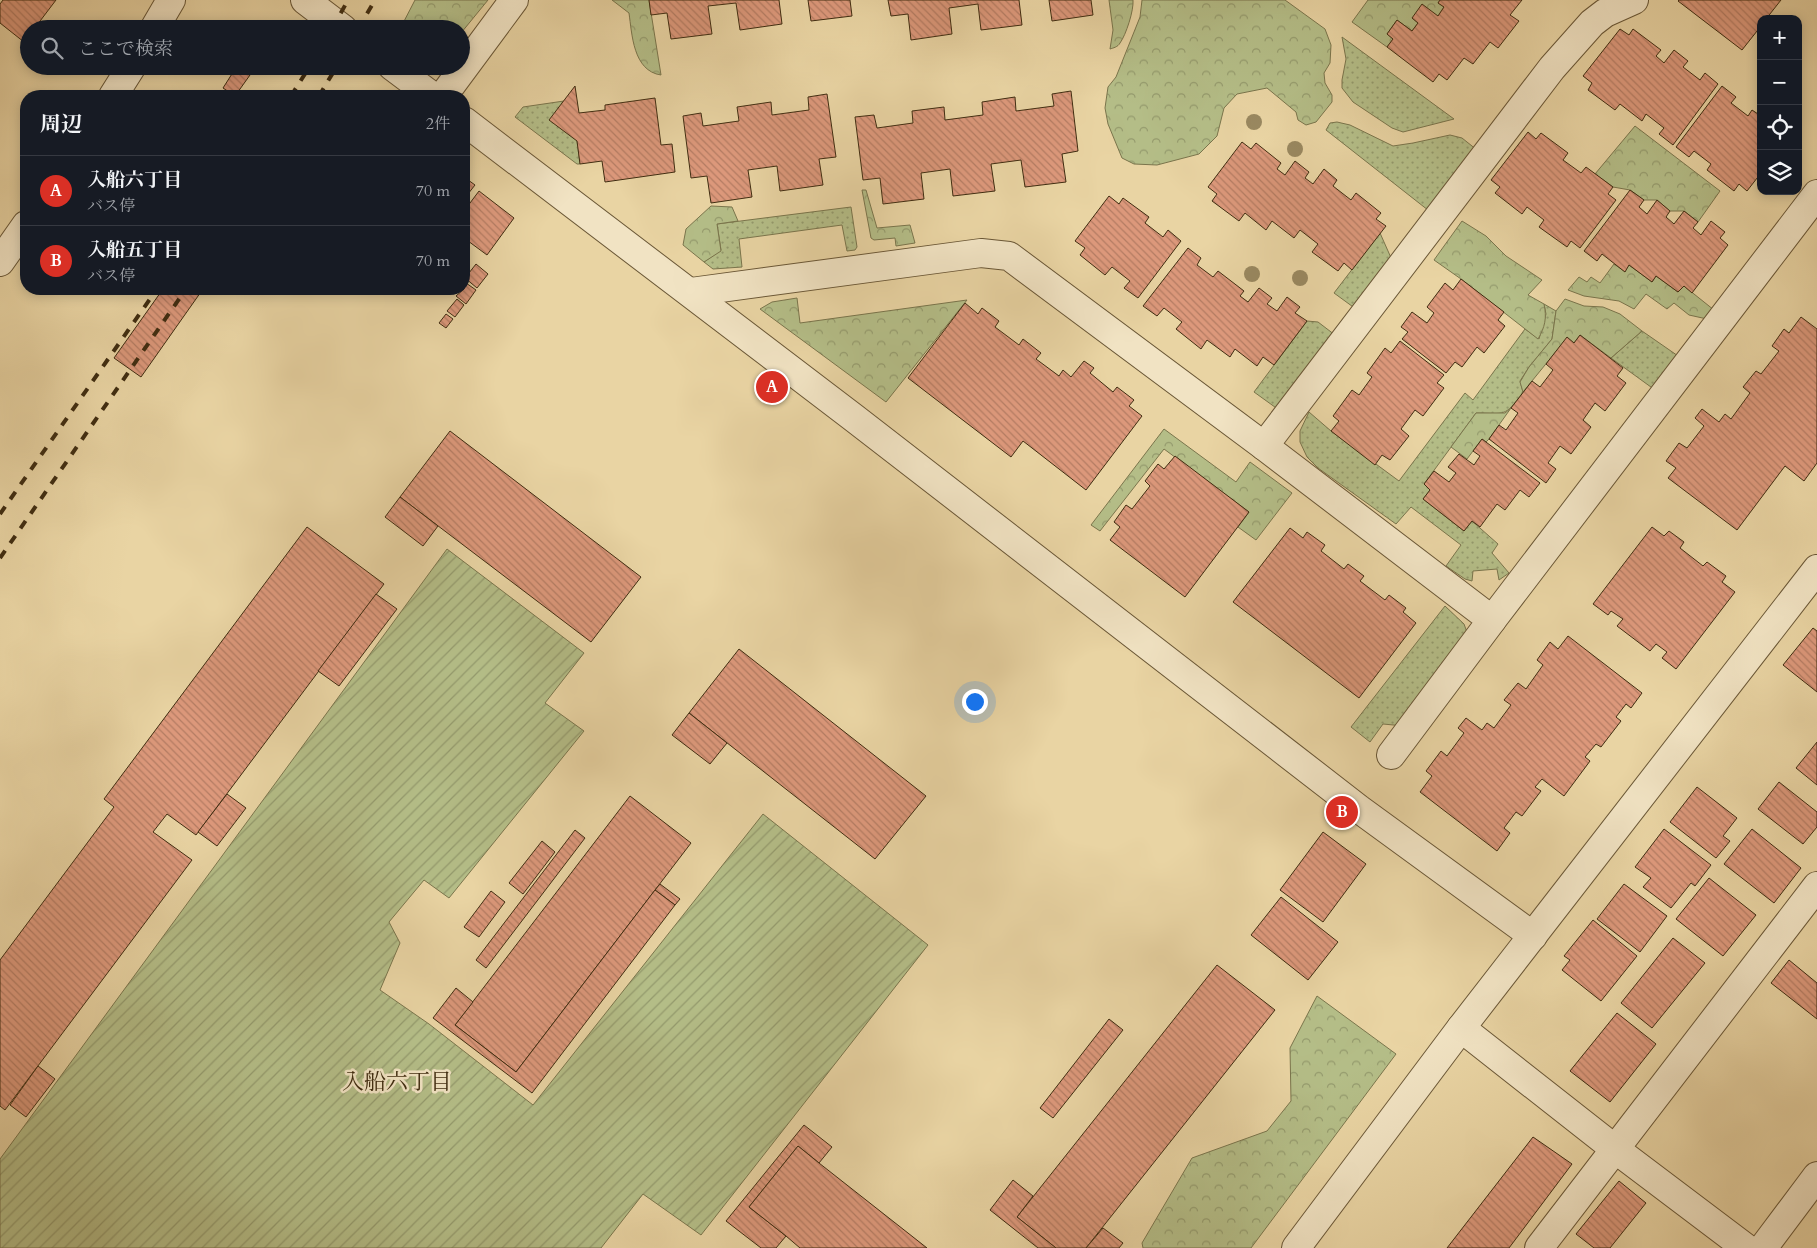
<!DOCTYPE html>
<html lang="ja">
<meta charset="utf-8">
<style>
body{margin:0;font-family:Cardo,"Noto Serif JP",serif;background:#242831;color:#f1f3f6}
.controls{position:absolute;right:15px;top:15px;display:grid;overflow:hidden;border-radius:10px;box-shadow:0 2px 12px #0003}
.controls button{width:45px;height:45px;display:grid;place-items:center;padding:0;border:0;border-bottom:1px solid #363941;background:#171b24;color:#f1f3f6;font:25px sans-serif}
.you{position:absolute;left:974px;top:701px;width:18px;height:18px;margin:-12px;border:4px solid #fff;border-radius:50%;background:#1a73e8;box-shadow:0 0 0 8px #1a73e833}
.badge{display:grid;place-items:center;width:32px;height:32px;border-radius:50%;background:#d93025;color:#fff;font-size:16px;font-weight:700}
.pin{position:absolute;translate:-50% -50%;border:2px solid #fff;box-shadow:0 1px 5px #0006}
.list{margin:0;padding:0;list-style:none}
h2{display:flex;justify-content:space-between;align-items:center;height:65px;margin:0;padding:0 20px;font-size:21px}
h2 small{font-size:16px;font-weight:400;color:#9ea1a6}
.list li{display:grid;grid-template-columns:32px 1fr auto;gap:15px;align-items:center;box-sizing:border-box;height:70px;padding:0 20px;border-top:1px solid #363941}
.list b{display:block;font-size:19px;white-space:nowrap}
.list p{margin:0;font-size:16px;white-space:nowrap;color:#9ea1a6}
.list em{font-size:16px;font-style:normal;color:#9ea1a6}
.icon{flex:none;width:28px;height:28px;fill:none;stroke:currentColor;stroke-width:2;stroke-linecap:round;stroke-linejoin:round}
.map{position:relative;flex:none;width:1817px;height:1248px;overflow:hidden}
.search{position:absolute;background:#171b24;box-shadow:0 2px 12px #0003;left:20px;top:20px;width:450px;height:55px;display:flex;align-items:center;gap:12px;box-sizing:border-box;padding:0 18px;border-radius:28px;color:#9ea1a6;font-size:19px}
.panel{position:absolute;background:#171b24;box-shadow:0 2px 12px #0003;left:20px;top:90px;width:450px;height:205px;border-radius:20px}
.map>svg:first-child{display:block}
</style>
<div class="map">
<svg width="1817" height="1248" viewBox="0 0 1817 1248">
<defs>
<pattern id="grass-dots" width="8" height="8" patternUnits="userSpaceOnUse" patternTransform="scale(1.25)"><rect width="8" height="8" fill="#b4bd87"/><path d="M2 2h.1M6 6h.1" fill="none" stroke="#949a6d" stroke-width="1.8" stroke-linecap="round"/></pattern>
<pattern id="forest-crowns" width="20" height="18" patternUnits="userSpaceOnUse" patternTransform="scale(1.25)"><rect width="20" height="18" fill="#b4bd87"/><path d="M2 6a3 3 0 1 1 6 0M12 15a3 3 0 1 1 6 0" fill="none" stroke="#949a6d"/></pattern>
<pattern id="garden-furrows" width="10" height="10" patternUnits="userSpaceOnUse" patternTransform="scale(1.25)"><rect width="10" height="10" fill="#b4bd87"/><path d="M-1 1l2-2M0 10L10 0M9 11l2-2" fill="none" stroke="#949a6d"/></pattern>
<pattern id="building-back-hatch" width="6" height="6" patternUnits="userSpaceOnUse" patternTransform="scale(1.25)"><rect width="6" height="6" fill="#dc987b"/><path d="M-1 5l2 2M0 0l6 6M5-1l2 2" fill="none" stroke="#b47c63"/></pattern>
</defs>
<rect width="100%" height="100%" fill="#e9d4a3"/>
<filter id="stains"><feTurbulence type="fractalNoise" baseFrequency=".004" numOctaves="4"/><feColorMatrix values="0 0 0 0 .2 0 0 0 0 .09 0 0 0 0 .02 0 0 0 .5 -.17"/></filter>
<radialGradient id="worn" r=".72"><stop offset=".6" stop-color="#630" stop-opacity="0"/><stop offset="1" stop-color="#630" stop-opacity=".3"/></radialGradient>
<!-- grass -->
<g fill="url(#grass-dots)" stroke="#7a754c">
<path d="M1342 37 1454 119 1403 132 1392 128 1353 102 1342 88V80L1346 59Z"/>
<path d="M564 101 577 141 580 164H577L515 117 523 107Z"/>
<path d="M1337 122 1350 125 1393 146 1413 143 1450 135 1462 138 1477 150 1433 214 1326 130 1330 123Z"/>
<path d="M851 207 857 247 855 250 847 251 842 225 739 239 742 267 713 269 704 262 721 250 717 224Z"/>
<path d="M1380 233 1392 260 1360 312 1334 293Z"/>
<path d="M1544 304 1556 311 1552 339 1529 367 1520 381 1523 392C1504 418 1506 413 1476 413L1424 484 1430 490 1423 499 1464 531 1472 521 1498 544 1492 553 1509 573 1499 580 1497 569 1473 571 1472 581 1465 579 1446 566 1461 545 1411 507 1396 524 1318 468 1307 457 1300 442V431L1309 412 1331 431 1399 481 1465 393 1473 400 1525 329 1539 339 1546 314Z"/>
<path d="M1307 321 1318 322 1335 335 1279 410 1254 392Z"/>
<path d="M1642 331 1681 358 1655 390 1611 358Z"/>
<path d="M1445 606 1464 624 1468 635 1404 726 1383 724 1370 742 1351 727Z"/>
</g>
<!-- forest -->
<g fill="url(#forest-crowns)" stroke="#7a754c">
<path d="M415 0H488L461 33V29H400Z"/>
<path d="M612 0H649L661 75C633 71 632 34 629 13Z"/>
<path d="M1109 0H1133C1134 10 1126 35 1120 43 1118 47 1113 48 1110 49L1113 30Z"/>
<path d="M1142 0H1285L1325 29 1331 45 1330 63 1324 73 1325 83 1332 95V102L1316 122 1306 125 1298 120 1296 112 1267 88 1237 94 1224 108 1217 136 1199 154 1157 165 1134 164 1122 158 1108 124 1105 108 1108 87 1116 77 1140 17Z"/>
<path d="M1368 0H1440L1438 3 1444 7 1438 16 1412 18 1418 23 1412 31 1397 20 1387 34 1393 39 1387 47 1352 22Z"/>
<path d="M1635 126 1720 191 1698 222 1684 211H1670L1657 200H1644L1630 190 1613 187 1595 174Z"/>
<path d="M862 190H866L877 228 910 225 915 243 896 246 895 238 874 240 871 238Z"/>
<path d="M711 206 732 207 738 221 717 224 721 251 704 262 683 245 686 229Z"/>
<path d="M1462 221 1486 236 1506 256 1542 280 1528 295 1544 304C1547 318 1545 327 1538 339L1461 279 1434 260Z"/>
<path d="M1614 264 1624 271 1629 265 1652 282 1656 276 1678 292 1684 286 1714 310 1707 319 1689 315 1674 303 1667 309 1646 294 1634 309 1619 301 1584 296 1568 290 1579 277 1587 282 1591 277 1600 283Z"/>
<path d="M797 298 800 323 967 300 886 402 760 309 772 302Z"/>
<path d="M1565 299 1584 306 1603 307 1620 314 1642 331 1611 358 1580 335 1574 343 1567 338 1523 392 1520 382 1529 367 1552 339 1556 311Z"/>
<path d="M1511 408 1489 439 1486 442 1482 439 1467 459 1451 447 1476 413H1505Z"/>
<path d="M1164 429 1236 482 1250 462 1292 493 1256 540 1238 527 1249 512 1164 449 1100 531 1091 525Z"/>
<path d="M1317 996 1396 1054 1251 1248H1143L1142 1243 1192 1158 1267 1131 1291 1101 1290 1048Z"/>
</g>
<!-- garden -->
<path fill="url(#garden-furrows)" stroke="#7a754c" d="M447 549 584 653 545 703 584 731 449 898 424 880 389 922 400 943 380 990 429 1024 533 1105 763 814 928 945 701 1235 643 1194 601 1248H0V1159Z"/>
<!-- building -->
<g fill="url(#building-back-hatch)" stroke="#402d11">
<path d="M3 0H56L34 29H29V36L24 42 0 23V4Z"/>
<path d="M649 0H779L782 24 740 30 736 3 708 6 712 34 671 39 667 13 651 15Z"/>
<path d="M808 0H850L852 16 811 21Z"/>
<path d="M888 0H1019L1022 25 981 30 978 4 949 8 952 34 911 40 908 14 891 16Z"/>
<path d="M1049 0H1091L1093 15 1052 21Z"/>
<path d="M1440 0H1522L1510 15 1519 21 1498 48 1490 42 1473 64 1464 58 1447 80 1439 74 1433 82 1387 47 1393 39 1387 34 1397 20 1412 31 1418 23 1412 18 1422 4 1438 16 1444 7 1438 3Z"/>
<path d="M1679 0H1781L1766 19H1761V26L1742 50 1678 1Z"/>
<path d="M1620 29 1629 35 1633 29 1661 50 1656 56 1664 63 1674 50 1688 61 1683 67 1700 80 1705 73 1718 84 1673 145 1659 134 1664 128 1646 114 1642 121 1620 104 1615 110 1588 90 1592 83 1583 76Z"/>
<path d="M237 66 250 75 235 96 223 88Z"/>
<path d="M575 86 579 113 605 110V105L655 98 661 145 672 144 675 172 605 182 602 161 580 164 577 141 549 120Z"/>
<path d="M1722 86 1736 97 1731 103 1748 116 1752 110 1761 116V173L1747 191 1739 184 1734 191 1707 170 1711 164 1694 151 1689 157 1676 147Z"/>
<path d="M1071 91 1078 151 1062 154 1066 182 1025 187 1021 160 991 164 995 191 953 196 950 169 921 173 924 199 883 204 880 178 863 180 855 117 874 115 877 128 913 123 912 111 944 107 945 120 983 115 982 102 1015 97 1016 111 1054 106 1052 94Z"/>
<path d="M827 94 836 157 819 159 823 185 780 191 777 166 748 170 752 197 711 203 707 176 691 178 683 116 701 113 703 126 739 121 737 107 771 102 772 115 809 110 808 97Z"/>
<path d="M1528 132 1536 139 1541 133 1568 153 1563 160 1581 173 1586 167 1613 187 1608 194 1616 200 1580 248 1571 241 1567 247 1539 227 1544 220 1527 207 1522 214 1495 193 1500 187 1491 180Z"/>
<path d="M1242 142 1251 149 1256 143 1281 163 1277 169 1285 175 1295 161 1309 172 1305 178 1313 184 1324 169 1337 180 1333 186 1351 200 1356 193 1381 213 1376 219 1386 226 1352 270 1344 263 1338 271 1312 252 1318 244 1300 230 1294 238 1272 221 1266 230 1245 213 1239 221 1212 201 1217 194 1208 187Z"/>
<path d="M464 177 475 185 464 199Z"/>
<path d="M1630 190 1644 200 1639 207 1647 214 1657 200 1670 211 1666 217 1674 224 1684 211 1698 222 1693 228 1701 235 1711 221 1725 232 1720 238 1728 245 1692 293 1684 286 1678 292 1656 276 1652 282 1629 265 1625 272 1602 254 1597 261 1584 251Z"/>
<path d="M479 191 514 218 487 255 464 238V211Z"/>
<path d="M1109 196 1119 204 1123 198 1149 217 1145 223 1163 237 1168 230 1181 241 1138 298 1124 288 1130 281 1112 267 1105 275 1080 255 1085 248 1075 241Z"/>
<path d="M1188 248 1201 258 1197 265 1213 277 1218 271 1244 291 1240 296 1248 302 1259 288 1272 298 1267 304 1277 311 1287 297 1300 307 1295 313 1307 321 1274 365 1263 357 1257 366 1235 349 1230 357 1207 340 1201 349 1176 329 1182 322 1164 308 1157 316 1143 306Z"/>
<path d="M476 264 488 274 477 288 465 278Z"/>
<path d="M1461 279 1504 312 1498 320 1505 326 1484 353 1477 347 1462 367 1455 362 1446 373 1402 339 1408 332 1401 327 1412 312 1427 323 1434 313 1427 307 1445 283 1453 290Z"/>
<path d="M466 283 476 290 466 304 456 296 464 289Z"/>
<path d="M163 289H203L141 377 114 358Z"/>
<path d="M457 299 464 305 455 317 447 311Z"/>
<path d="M965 303 978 314 982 308 999 321 995 327 1019 345 1023 339 1041 353 1036 359 1059 376 1063 370 1071 377 1084 361 1094 368 1090 373 1113 392 1117 387 1134 400 1129 406 1142 416 1086 490 1023 441 1011 457 908 378Z"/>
<path d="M446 314 453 319 446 328 439 323Z"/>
<path d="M1801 317 1817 329V463L1804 481 1785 466 1737 530 1668 478 1676 468 1666 461 1679 443 1687 448 1704 426 1695 418 1702 409 1719 422 1725 414 1731 419 1750 393 1743 387 1756 371 1761 374 1779 351 1772 346 1784 329 1789 333Z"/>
<path d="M1580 335 1623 368 1617 376 1626 383 1605 411 1595 403 1583 420 1591 427 1571 454 1560 446 1548 463 1556 469 1546 483 1489 439 1499 425 1506 430 1518 413 1511 408 1532 381 1540 387 1553 370 1546 364 1567 337 1574 343Z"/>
<path d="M1400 341 1444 375 1437 383 1444 388 1423 416 1415 410 1401 429 1409 436 1390 460 1382 455 1375 465 1331 431 1339 421 1333 416 1352 390 1359 395 1372 377 1367 373 1385 348 1391 353Z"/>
<path d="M450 431 641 577 591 642 400 497Z"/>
<path d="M1482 439 1540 483 1529 497 1520 490 1505 510 1497 504 1480 527 1472 521 1464 531 1423 499 1430 490 1424 484 1434 471 1449 482 1456 473 1448 467 1459 454 1474 465 1480 456 1473 451Z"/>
<path d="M1175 456 1249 512 1185 597 1110 540 1120 527 1114 522 1126 505 1132 509 1150 486 1145 481 1158 464 1164 469Z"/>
<path d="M400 497 438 526 423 546 385 517Z"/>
<path d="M307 527 384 584 196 835 167 814 153 832 192 860 5 1110 0 1106V960L114 807 104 799Z"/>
<path d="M1652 527 1664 536 1669 531 1684 542 1680 548 1703 566 1707 562 1726 576 1722 582 1735 592 1676 669 1662 658 1667 652 1656 644 1650 651 1617 626 1623 619 1611 611 1608 615 1593 604Z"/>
<path d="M1290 528 1303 538 1307 532 1325 545 1321 551 1344 569 1348 564 1364 576 1360 581 1385 600 1389 595 1406 608 1403 612 1416 623 1359 698 1233 602Z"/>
<path d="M376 594 397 609 339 686 318 671Z"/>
<path d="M1813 628 1817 631V692L1783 665Z"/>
<path d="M1568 636 1642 693 1631 708 1626 704 1616 717 1621 721 1601 747 1596 744 1585 757 1590 761 1564 796 1542 779 1535 787 1541 791 1522 816 1516 812 1504 828 1510 833 1497 851 1420 792 1432 776 1426 771 1441 751 1447 756 1464 733 1458 728 1466 718 1482 730 1487 723 1494 728 1511 705 1504 700 1518 683 1526 689 1543 665 1537 660 1550 642 1558 649Z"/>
<path d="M739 649 926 796 875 859 689 713Z"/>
<path d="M689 713 727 743 710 764 672 735Z"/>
<path d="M1817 742V785L1796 768Z"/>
<path d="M1779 782 1817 812V827L1803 844 1758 809Z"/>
<path d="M1697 787 1737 818 1723 836 1730 841 1716 858 1670 822Z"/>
<path d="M227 794 246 808 217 846 198 832Z"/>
<path d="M630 796 691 843 516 1072 455 1025Z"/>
<path d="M1664 829 1711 865 1695 886 1691 883 1671 908 1643 887 1651 878 1635 867Z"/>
<path d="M1752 829 1801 868 1774 903 1724 864Z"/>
<path d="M575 830 585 838 486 968 476 960Z"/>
<path d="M1323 832 1366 864 1323 922 1280 890Z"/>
<path d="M542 841 555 852 523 894 509 883Z"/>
<path d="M1709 878 1756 915 1723 956 1676 919Z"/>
<path d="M660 884 680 899 675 905 655 890Z"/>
<path d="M1624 884 1667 916 1640 952 1597 919Z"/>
<path d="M655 890 675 905 532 1093 433 1018 456 988 473 1002 455 1025 516 1072Z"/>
<path d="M491 891 505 902 479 937 464 927Z"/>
<path d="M1281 897 1338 942 1308 980 1251 935Z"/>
<path d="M1593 920 1637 956 1601 1001 1562 970 1570 960 1564 956Z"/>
<path d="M1673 938 1705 963 1652 1028 1621 1003Z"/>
<path d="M1789 960 1817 983V1019L1771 983Z"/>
<path d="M1217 965 1275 1010 1086 1248H1056L1017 1217Z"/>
<path d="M1617 1013 1656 1044 1610 1102 1570 1071Z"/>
<path d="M1109 1019 1123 1030 1053 1118 1040 1108Z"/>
<path d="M38 1066 55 1079 26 1117 10 1105Z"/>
<path d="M804 1125 832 1147 819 1163 798 1146 749 1207 786 1236 776 1248H761L726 1221Z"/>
<path d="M1533 1137 1572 1164 1509 1248H1447Z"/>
<path d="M798 1146 819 1163 927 1248H800L786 1236 749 1207Z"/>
<path d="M1013 1180 1033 1196 1017 1217 1056 1248H1038L990 1210Z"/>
<path d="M1619 1181 1646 1203 1610 1248H1594L1576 1234Z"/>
<path d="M1103 1228 1123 1243 1119 1248H1086Z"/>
</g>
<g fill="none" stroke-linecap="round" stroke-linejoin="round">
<defs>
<g id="minor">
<path d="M305 0 343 29"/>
<path d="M154 29 171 0"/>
<path d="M392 66 432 96"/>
<path d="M113 96 132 66"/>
<path d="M443 96 514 0"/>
<path d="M464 121 854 418 1359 809 1533 936"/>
<path d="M0 262 26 225"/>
<path d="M691 292 981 253 1009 256 1264 446 1492 620 1391 755"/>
<path d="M1264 446 1552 68 1592 23 1605 13 1634 0"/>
<path d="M1492 620 1817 194"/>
<path d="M1461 1028 1615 1149 1746 1248"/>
<path d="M1296 1248 1461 1028 1817 569"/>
<path d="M1539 1248 1817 886"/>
<path d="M1763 1248 1817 1176"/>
</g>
</defs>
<!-- minor casing -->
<use href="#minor" stroke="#6a5736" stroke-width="30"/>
<!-- minor -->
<use href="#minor" stroke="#f1e3c3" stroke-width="28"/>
<!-- rail -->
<g stroke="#402d11" stroke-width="4" stroke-dasharray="9 9" stroke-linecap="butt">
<path d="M332 29 348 0"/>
<path d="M358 29 375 0"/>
<path d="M291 96 310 66"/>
<path d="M319 96 337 66"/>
<path d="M0 514 157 289"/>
<path d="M0 558 186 289"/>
</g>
</g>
<!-- trees -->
<g fill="#998860">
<circle cx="1254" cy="122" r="8"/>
<circle cx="1295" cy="149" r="8"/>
<circle cx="1252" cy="274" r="8"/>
<circle cx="1300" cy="278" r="8"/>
</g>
<g text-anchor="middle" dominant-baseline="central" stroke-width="5" stroke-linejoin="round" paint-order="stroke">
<!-- neighbourhood labels -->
<g font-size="22" fill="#402d11" stroke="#f1e3c3">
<text x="397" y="1082">入船六丁目</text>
</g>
</g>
<rect width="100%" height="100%" filter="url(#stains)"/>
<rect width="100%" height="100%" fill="url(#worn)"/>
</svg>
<div class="controls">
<button>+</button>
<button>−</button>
<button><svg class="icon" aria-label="locate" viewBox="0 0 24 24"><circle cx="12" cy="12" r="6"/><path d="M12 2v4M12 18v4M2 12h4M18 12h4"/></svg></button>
<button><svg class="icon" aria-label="layers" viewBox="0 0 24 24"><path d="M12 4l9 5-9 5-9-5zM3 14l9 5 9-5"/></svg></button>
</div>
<div class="you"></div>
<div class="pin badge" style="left:772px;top:387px">A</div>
<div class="pin badge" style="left:1342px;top:812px">B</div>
<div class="search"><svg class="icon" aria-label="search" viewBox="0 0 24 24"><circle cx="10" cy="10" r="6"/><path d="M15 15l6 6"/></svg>ここで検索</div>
<section class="panel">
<h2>周辺<small>2件</small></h2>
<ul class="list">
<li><span class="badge">A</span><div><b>入船六丁目</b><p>バス停</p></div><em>70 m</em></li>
<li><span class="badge">B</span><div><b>入船五丁目</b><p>バス停</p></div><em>70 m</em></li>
</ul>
</section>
</div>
